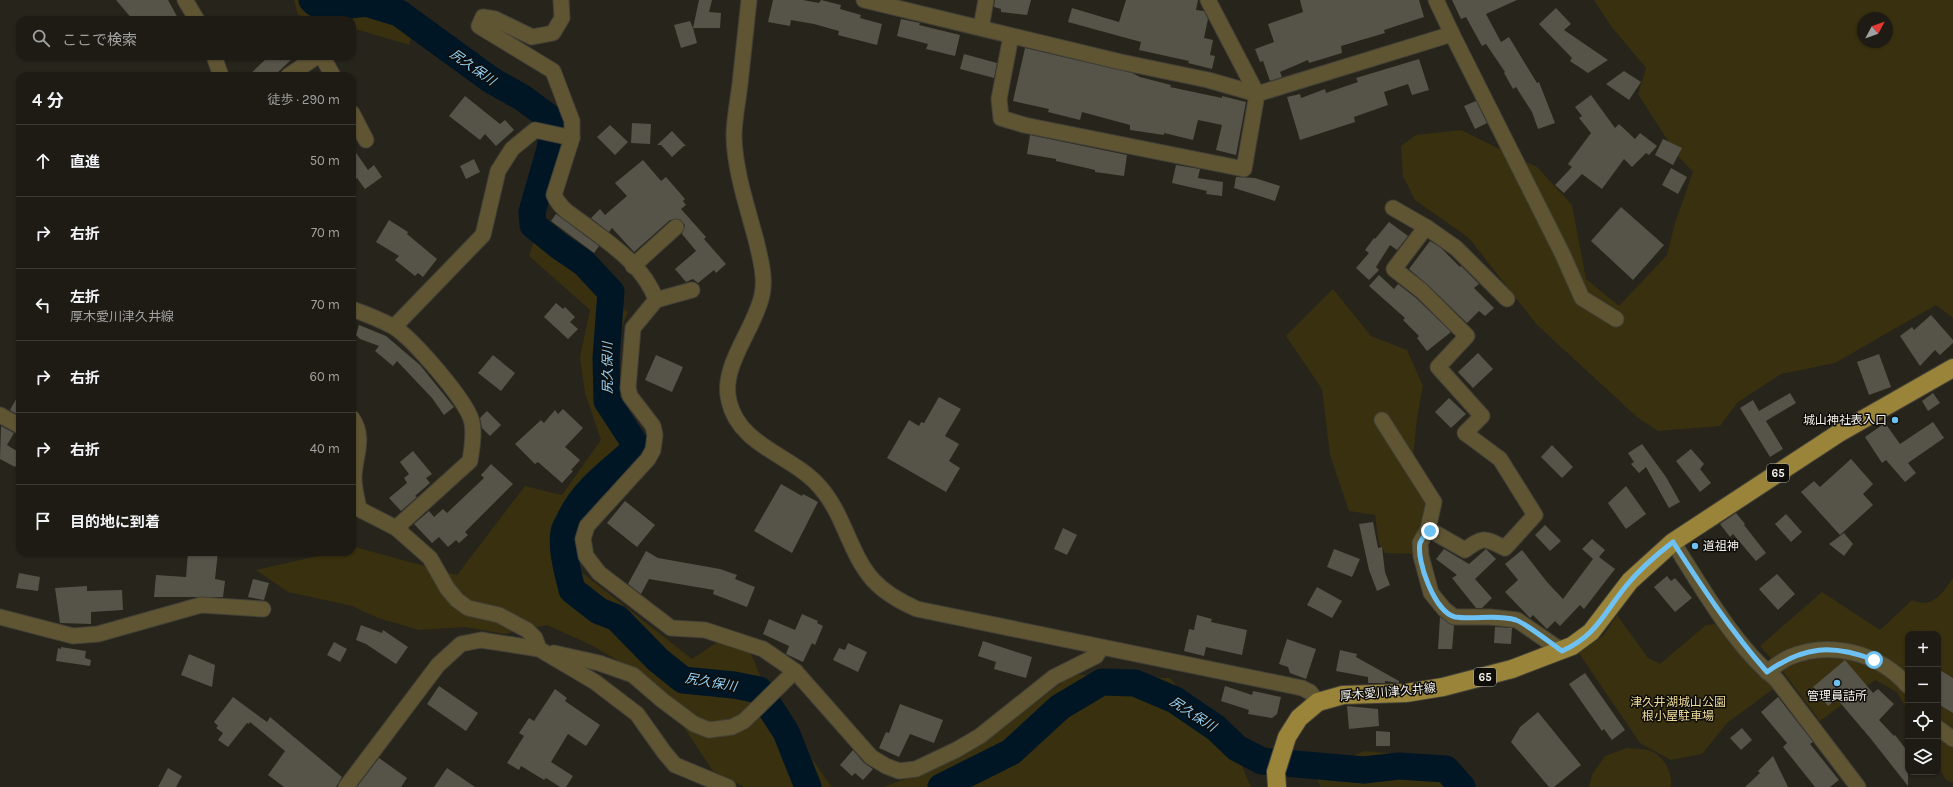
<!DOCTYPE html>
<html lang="ja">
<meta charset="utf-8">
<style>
body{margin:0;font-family:Karla,"Noto Sans JP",sans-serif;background:#25241d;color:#f1f3f6}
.controls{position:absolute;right:12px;bottom:12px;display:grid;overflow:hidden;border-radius:8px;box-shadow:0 1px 3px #0004}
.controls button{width:36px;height:36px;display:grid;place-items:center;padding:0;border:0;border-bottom:1px solid #3b3934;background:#1d1b14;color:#f1f3f6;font:20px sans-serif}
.compass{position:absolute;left:1857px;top:12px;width:36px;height:36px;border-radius:50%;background:#1d1b14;box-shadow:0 1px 3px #0004;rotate:49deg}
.stop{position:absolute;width:12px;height:12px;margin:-9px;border:3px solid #6ec2f3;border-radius:50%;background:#fff}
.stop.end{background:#6ec2f3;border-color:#fff;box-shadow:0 1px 4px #0008}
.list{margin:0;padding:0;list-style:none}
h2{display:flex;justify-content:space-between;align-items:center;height:52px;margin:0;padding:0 16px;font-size:17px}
h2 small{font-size:13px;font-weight:400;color:#a0a1a0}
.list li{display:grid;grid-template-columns:26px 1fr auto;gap:12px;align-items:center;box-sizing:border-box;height:72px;padding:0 16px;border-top:1px solid #3b3934}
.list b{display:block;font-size:15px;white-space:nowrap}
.list p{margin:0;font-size:13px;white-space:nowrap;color:#a0a1a0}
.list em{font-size:13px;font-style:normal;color:#a0a1a0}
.icon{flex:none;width:22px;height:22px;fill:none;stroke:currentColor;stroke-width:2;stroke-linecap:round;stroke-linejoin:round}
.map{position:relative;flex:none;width:1953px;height:787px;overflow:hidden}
.search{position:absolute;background:#1d1b14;box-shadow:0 1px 3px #0004;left:16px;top:16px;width:340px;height:44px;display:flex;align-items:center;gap:10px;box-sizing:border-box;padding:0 14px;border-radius:12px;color:#a0a1a0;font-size:15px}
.panel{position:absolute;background:#1d1b14;box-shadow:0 1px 3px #0004;left:16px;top:72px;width:340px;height:484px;border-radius:12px}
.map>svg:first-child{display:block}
</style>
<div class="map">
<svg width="1953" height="787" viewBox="0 0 1953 787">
<rect width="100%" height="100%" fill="#27241b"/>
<!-- green -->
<g fill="#38300f" fill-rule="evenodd">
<path d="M294 0H393L417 18 409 45 352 28V20H319L298 15Z"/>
<path d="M1594 0H1953V318L1936 305 1835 363 1781 374 1738 402 1720 426 1658 431 1637 417 1537 325 1469 238 1415 200 1403 176 1401 146 1416 135 1461 130 1537 167 1572 205 1586 279 1619 306 1667 255 1675 223 1693 172 1677 155 1638 94 1646 68 1611 26ZM1863 18H1887V42H1863Z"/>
<path d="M534 240 628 312 612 351 633 442 610 480 574 524 580 571 692 659 722 639 749 649 773 706 796 727 804 748 832 787H744L713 771 653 681 591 645 547 625 505 634 465 627 419 630 378 618 352 606 288 592 256 570 335 552H352V548L355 547 457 575 525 486 562 495 601 440 585 393 580 357 590 310 529 256Z"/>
<path d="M1333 289 1371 336 1407 350 1423 386 1417 418 1412 467 1430 503 1418 554 1385 553 1379 543 1375 515 1349 511 1330 455 1322 389 1286 336Z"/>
<path d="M1953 578V783L1946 780 1938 766V634H1908V712L1897 692 1875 680 1820 721 1784 673 1760 646 1822 592 1880 630 1912 600C1932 609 1942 594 1953 578Z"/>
<path d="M1617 615 1648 658 1660 664 1706 625 1715 624 1757 674 1776 687 1727 723 1702 754 1671 760 1640 743 1579 653 1604 635Z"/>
<path d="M1073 674 1111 677 1170 678 1242 766 1251 787H884L933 768 997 732Z"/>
<path d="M1627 748C1635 749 1645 748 1653 752 1665 758 1673 775 1671 787H1589L1592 775 1605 756Z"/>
<path d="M1364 751 1420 756 1454 787H1321L1314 773Z"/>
</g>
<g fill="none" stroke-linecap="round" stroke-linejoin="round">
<!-- river -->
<g stroke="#001625" stroke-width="27">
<path d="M312 0 315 3 334 7 366 3 399 13 491 80 523 98 554 121 550 149 532 212 533 225 559 246 584 263 611 292 606 358 607 401 637 447C612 471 583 489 569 521 567 525 564 529 564 532 561 551 568 572 572 590L599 611 617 618 658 660 683 680 734 685 759 690 786 732 808 787"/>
<path d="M941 787 1011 752 1060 707 1102 682 1135 683 1175 700 1216 728 1237 748 1262 761 1364 770 1399 766 1446 769 1462 787"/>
</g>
</g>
<!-- building -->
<g fill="#565349">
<path d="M116 0H168L179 20H133Z"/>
<path d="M699 0H712L709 12 721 13 720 28H693L697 43 681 48 674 25 690 21 693 28Z"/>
<path d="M773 0H803L819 3 821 0 841 5 840 9 861 15 860 18 882 24 877 45 838 35 839 31 814 24 791 20 790 26 768 22Z"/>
<path d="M995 0H1031L1027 15 1001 12V9L994 7Z"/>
<path d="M1126 0H1198L1196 10 1204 11 1208 19 1204 38 1213 40 1210 55 1215 56 1212 69 1188 63 1189 61 1139 50 1141 42 1068 22 1072 8 1119 22Z"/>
<path d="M1300 0H1419L1424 17 1384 30 1385 33 1341 46 1342 53 1309 63 1308 60 1280 72 1282 77 1270 81 1263 61 1260 62 1255 49 1274 42 1268 24 1303 12Z"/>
<path d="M1452 0H1517L1486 14 1501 42 1509 37 1537 83 1539 82 1555 123 1538 129 1532 112 1516 87 1513 89 1504 73 1505 72 1486 44 1482 46 1466 17 1461 19Z"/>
<path d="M1556 8 1571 24 1564 30 1608 60 1588 73 1570 61 1572 58 1539 24Z"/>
<path d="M901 19 920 23 919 25 960 35 955 56 926 49 928 44 897 36Z"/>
<path d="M1025 48 1132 73 1140 77 1171 85 1170 87 1222 98V96L1246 102 1236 155 1216 150 1222 125 1198 120 1193 140 1164 133V135L1130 130V125L1082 112 1080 120 1048 112 1049 109 1013 101Z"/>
<path d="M964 54 997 63 994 78 960 69Z"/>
<path d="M269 56H295L274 76H248Z"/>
<path d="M1419 59 1429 90 1412 95 1408 84 1384 92 1388 105 1354 117 1355 122 1300 140 1287 97 1300 94 1301 98 1325 89 1326 93 1358 82 1356 78Z"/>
<path d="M1624 71 1641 82 1629 100 1606 84Z"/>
<path d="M1591 95 1615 128 1619 124 1635 139 1640 133 1657 146 1649 155 1646 153 1632 167 1624 159 1602 189 1582 174 1564 193 1555 185 1572 167 1568 164 1591 133 1579 118 1582 116 1575 107Z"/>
<path d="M465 96 500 124 505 120 514 130 496 146 485 134 480 140 449 116Z"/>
<path d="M1476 101 1487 123 1475 129 1464 106Z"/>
<path d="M632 123 651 124 650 144 631 143Z"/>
<path d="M610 125 628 142 615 155 597 137Z"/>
<path d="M672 131 686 146H684L672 157 661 145H657Z"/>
<path d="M1030 135 1127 155 1124 176 1095 172V170L1056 161V159L1027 154Z"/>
<path d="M1663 139 1682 148 1673 165 1655 155Z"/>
<path d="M352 147 368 170 374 165 382 177 365 189 357 178 352 183Z"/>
<path d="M474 159 480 172 466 179 460 166Z"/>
<path d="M643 160 661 181 666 177 685 199 683 201 686 205 681 209 706 237 704 239 726 264 716 273 714 270 698 283 693 279 686 282 675 269 696 251 682 234 685 225 679 219 670 220 634 252 612 228 609 232 591 218 600 209 605 215 627 196 615 183Z"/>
<path d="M1176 165 1200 169 1198 178 1223 182 1222 196 1206 194 1207 191 1172 183Z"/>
<path d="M1671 168 1687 177 1678 194 1662 185Z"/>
<path d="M1236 177 1255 178 1280 186 1275 201 1234 188Z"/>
<path d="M1621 207 1664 245 1633 280 1591 241Z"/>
<path d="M556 214 599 246 594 253 551 221Z"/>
<path d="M389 220 408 232 407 234 437 259 423 277 418 273 415 276 395 260 399 256 376 242Z"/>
<path d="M1389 222 1408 236 1397 250 1390 245 1376 267 1379 270 1369 280 1356 268 1369 253 1365 250 1374 238 1375 239Z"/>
<path d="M1430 241 1441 248 1460 267 1461 266 1479 284 1474 288 1494 308 1485 316 1479 311 1467 323 1428 285 1409 269Z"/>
<path d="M1379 275 1394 289 1398 284 1416 298 1451 332 1427 351 1417 338 1419 336 1403 320 1405 318 1369 286Z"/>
<path d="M556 303 563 309 565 307 575 317 570 322 578 329 568 339 544 317Z"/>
<path d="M1931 315 1953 340V343L1940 355 1935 350 1920 366 1900 336 1912 327 1914 330Z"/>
<path d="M359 325 386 336 420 365 454 407 444 415 432 398 397 361 393 366 375 351 379 346 360 339 356 335Z"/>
<path d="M1478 353 1493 369 1473 388 1458 372Z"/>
<path d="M1879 354 1891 387 1869 395 1857 362Z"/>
<path d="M493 355 515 373 501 391 478 373Z"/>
<path d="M656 355 683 367 672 392 645 380Z"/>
<path d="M20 392V416L10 410Z"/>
<path d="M1790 393 1796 403 1766 421 1783 449 1770 457 1740 408 1753 400 1759 411Z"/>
<path d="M1933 393 1940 403 1928 411 1922 401Z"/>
<path d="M939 397 961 409 945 436 959 444 949 461 960 468 946 492 887 458 909 420 919 426 921 422 924 423Z"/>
<path d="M1449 398 1466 414 1451 428 1435 412Z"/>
<path d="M563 409 583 428 565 447 580 460 571 470 573 471 562 483 538 462 535 464 515 444 541 420 544 423 555 410 558 414Z"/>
<path d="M487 411 501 425 490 436 482 428 480 418Z"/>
<path d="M1933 422 1944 438 1908 463 1916 473 1905 482 1886 460 1882 463 1865 437 1885 423 1900 444Z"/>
<path d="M1 426 14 433 7 445 20 453V459L15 467 0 459Z"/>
<path d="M1642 444 1666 477 1680 502 1669 508 1646 467 1639 473 1631 464 1634 462 1628 453Z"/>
<path d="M1552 445 1573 467 1562 478 1541 457Z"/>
<path d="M1691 449 1704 464 1700 469 1711 483 1700 492 1676 461Z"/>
<path d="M413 451 432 474 426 478 430 483 415 496 417 497 401 511 389 498 407 483 404 478 409 474 400 462Z"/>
<path d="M1851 459 1873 484 1863 494 1873 505 1840 535 1801 492 1814 481 1820 487Z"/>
<path d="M491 464 513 484 465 532 468 535 459 543 456 540 448 547 439 537 432 543 414 524 429 511 434 517 443 509 447 513 484 478 481 475Z"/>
<path d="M781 484 802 496 803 494 818 502 792 553 754 531Z"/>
<path d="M1626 486 1646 514 1626 529 1608 503Z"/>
<path d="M625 501 655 525 637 547 607 523Z"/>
<path d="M1736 513 1745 524 1744 525 1766 553 1756 561 1733 534 1730 537 1720 524Z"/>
<path d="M1786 514 1802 532 1791 542 1775 524Z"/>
<path d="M1373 522 1378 548 1382 547 1385 572 1390 585 1377 591 1369 570 1359 524Z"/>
<path d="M1545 525 1561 541 1550 551 1535 535Z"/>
<path d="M1063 528 1077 535 1067 555 1054 549Z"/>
<path d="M1844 533 1853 544 1844 556 1829 544Z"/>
<path d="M1592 539 1605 550 1599 557 1615 569 1584 609 1580 605 1560 626 1555 621 1547 629 1533 615 1530 618 1505 592 1518 580 1505 564 1522 550 1547 582 1563 599 1593 559 1582 549Z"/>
<path d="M1334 549 1360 559 1352 577 1327 567Z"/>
<path d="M1444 549 1469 564 1486 549 1496 559 1475 579 1492 598 1482 608H1476L1452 578 1457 575 1436 559Z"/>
<path d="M646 551 658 558 720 569 737 575 735 579 755 587 747 607 713 594 714 590 649 579 641 594 628 584Z"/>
<path d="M188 552H218L215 579 225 581 223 597H154L156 575 186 577Z"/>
<path d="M19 573 40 577 38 591 16 588Z"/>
<path d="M1777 574 1795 594 1778 610 1759 589Z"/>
<path d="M1667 576 1671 581 1675 578 1692 598 1675 612 1654 587Z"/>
<path d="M253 579 269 583 264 600 248 597Z"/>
<path d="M87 586V591L122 590 123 610 91 612V624L60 623 55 588Z"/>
<path d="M1317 587 1342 601 1332 618 1307 605Z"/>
<path d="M802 614 818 621 817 623 823 626 815 645 812 643 803 662 786 654 789 646 763 634 769 619 795 630Z"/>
<path d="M1197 615 1212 619 1211 622 1247 630 1242 655 1206 647 1204 656 1184 651 1189 629 1194 630Z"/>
<path d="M1440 617 1454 626 1452 649H1438Z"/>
<path d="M361 625 382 633 383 630 408 647 396 664 366 644 356 640Z"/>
<path d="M1495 627 1512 628 1511 644 1494 643Z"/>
<path d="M1287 639 1316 649 1306 679 1290 673 1288 667 1279 664Z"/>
<path d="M983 641 1032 657 1026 678 994 669 996 662 978 656Z"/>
<path d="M334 642 347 649 340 662 327 655Z"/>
<path d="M848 643 867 652 858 672 833 660 839 648 845 650Z"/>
<path d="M61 647 86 651 85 658 91 660 90 666 56 661 58 648 61 649Z"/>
<path d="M1340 650 1357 654 1356 657 1399 681V683L1385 681V683H1368V677L1336 671Z"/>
<path d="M189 654 215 665 212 687 181 675Z"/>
<path d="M1845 660 1873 693 1878 689 1894 704 1879 720 1894 736 1895 735 1908 752V786L1871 739 1837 699 1828 706 1813 687Z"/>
<path d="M1938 669 1953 678V713L1938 704Z"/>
<path d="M1585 673 1625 730 1612 740 1604 729 1602 731 1569 684Z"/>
<path d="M439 686 478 713 466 731 427 704Z"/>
<path d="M1225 686 1252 695 1253 691 1281 697 1277 714 1272 718 1248 714 1249 710 1221 701Z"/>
<path d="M555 689 567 698 565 701 600 725 586 746 568 734 551 762 573 776 566 787H560L546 778 544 780 521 766 519 770 507 763 524 736 519 733 529 718 534 721Z"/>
<path d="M233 697 267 722 270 717 342 777 336 787H284L268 775 285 751 250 722 249 724 247 723 228 747 218 740 223 733 216 728 218 726 214 722Z"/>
<path d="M1778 697 1813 742 1810 744 1839 780 1830 787H1815L1783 747 1787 743 1761 712Z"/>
<path d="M900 704 943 720 934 743 910 734 899 757 879 748 886 732 889 733Z"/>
<path d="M1347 706 1378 709 1379 726 1349 729Z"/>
<path d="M1538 712 1581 765 1554 787H1549L1511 742 1520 727Z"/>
<path d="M1742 728 1752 740 1741 750 1730 738Z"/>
<path d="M1376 731 1390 732V746H1376Z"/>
<path d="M853 750 864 763 873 769 863 780 855 773 852 776 840 765Z"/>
<path d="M1773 756 1788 787H1745L1760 773 1758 771Z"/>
<path d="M379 758 407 778 401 787H357Z"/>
<path d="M168 768 182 776 176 787H158Z"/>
<path d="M447 768 475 787H434Z"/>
</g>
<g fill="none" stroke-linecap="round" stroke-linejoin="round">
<defs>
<g id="minor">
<path d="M185 0 197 20"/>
<path d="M561 0 562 18 553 33 532 37 495 19 483 17 479 26 553 71 572 121V138L554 195C561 210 571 214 584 224 611 244 645 267 656 300L633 328 628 388 630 396 653 426 655 435 653 450 648 459 587 526 583 539 586 556 599 573 671 628 705 630 763 649 795 671 871 757 886 766 899 771 916 769 956 750 980 736 1054 677 1096 656 1101 648"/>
<path d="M749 0C746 28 743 56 740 84 738 101 734 119 734 137 735 171 747 206 756 240 760 257 766 278 762 295 755 329 720 366 729 401 739 446 792 455 819 486 844 513 849 553 873 580 885 593 901 602 917 609L1302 688 1310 692 1318 702"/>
<path d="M864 0 1121 62 1208 80 1257 94 1452 34"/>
<path d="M1436 0 1452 34 1562 253 1582 298 1616 319"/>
<path d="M981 28 986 0"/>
<path d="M1011 36 999 99 1001 118 1024 125 1244 169 1257 94 1208 0"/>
<path d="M214 56 221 76"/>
<path d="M288 76 316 57 323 58 333 76"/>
<path d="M352 113 366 140"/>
<path d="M1393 208 1426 227 1456 248 1507 299"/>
<path d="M1426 227 1394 269 1422 291 1467 336 1438 367 1482 416 1465 433 1500 459 1535 515 1505 548C1484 538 1484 536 1465 550L1428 529"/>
<path d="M633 266 676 227"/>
<path d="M656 300 692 290"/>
<path d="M352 309C366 314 381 320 394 327 413 339 464 398 471 419 475 431 472 448 470 461L396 528 359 509C357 499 354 488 354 478 354 457 366 438 352 418"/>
<path d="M394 327 483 235 498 171 512 149 535 130 572 138"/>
<path d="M0 415 20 426"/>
<path d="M1382 420 1434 502 1428 529 1420 543 1421 556 1431 593 1444 609 1454 617H1490L1517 620 1562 651"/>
<path d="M396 528 430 558 447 588 457 600 468 608 499 615 527 630 535 638 539 649"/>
<path d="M1673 542C1700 585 1736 648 1776 679L1858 787"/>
<path d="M0 617 73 636 98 634 201 605 263 609"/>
<path d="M554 653 599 663 633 675 662 700 694 724 709 730 732 727 744 721 795 671"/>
<path d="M1767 672C1774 667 1782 660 1790 657 1831 640 1879 653 1908 686"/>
<path d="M1938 728 1953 739"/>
<path d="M346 787 438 665 461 644 481 640 539 649 595 682 637 714 664 752 675 765 728 787"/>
</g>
<path id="major" d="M1277 787 1276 772 1287 737 1299 718 1318 702 1343 695 1406 693 1443 687 1512 669 1572 646 1591 632 1630 581 1673 542 1839 433 1953 368"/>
</defs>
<!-- minor casing -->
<use href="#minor" stroke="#434138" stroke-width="17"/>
<!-- major casing -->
<use href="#major" stroke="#434138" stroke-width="20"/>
<!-- minor -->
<use href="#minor" stroke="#5f5533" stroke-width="15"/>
<!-- major -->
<use href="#major" stroke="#998439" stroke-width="18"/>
</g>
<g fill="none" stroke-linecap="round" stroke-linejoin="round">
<!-- route -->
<path stroke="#6ec2f3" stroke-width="5" d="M1430 531 1428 530C1425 534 1422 539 1420 543 1416 560 1435 613 1455 617 1475 620 1496 614 1516 620 1525 623 1552 644 1562 651 1597 635 1603 614 1626 586 1639 570 1656 555 1673 542 1702 587 1731 631 1767 672 1804 646 1832 644 1874 660"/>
</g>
<!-- markers -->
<g fill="#6ec2f3" stroke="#0f0d0a" stroke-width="1.5">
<circle cx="1895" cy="420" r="4"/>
<circle cx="1695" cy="546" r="4"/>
<circle cx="1837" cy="683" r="4"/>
</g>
<g text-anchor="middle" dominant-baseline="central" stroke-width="3" stroke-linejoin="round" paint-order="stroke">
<!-- shield labels -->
<g fill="#0f0d0a" stroke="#aeada7" stroke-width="1">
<rect x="1767" y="464" width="22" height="18" rx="3"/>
<rect x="1474" y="668" width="22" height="18" rx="3"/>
</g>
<g font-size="11" font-weight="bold" fill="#f2f1ea">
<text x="1778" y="473">65</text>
<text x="1485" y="677">65</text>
</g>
<!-- poi labels -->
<g font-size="12" fill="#f2f1ea" stroke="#0f0d0a" text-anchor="end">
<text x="1887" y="420">城山神社表入口</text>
<text x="1703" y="546" text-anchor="start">道祖神</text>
<text x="1837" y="696" text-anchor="middle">管理員詰所</text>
</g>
<!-- street labels -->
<g font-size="12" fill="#f2f1ea" stroke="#0f0d0a">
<text transform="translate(1388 692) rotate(-5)">厚木愛川津久井線</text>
</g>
<!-- park labels -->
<g font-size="12" fill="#edda99" stroke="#0f0d0a">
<text x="1678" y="702">津久井湖城山公園<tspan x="1678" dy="14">根小屋駐車場</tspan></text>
</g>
<!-- water labels -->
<g font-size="13" font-style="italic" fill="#91d2f9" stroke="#0f0d0a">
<text transform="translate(473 67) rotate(35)">尻久保川</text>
<text transform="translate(607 368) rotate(-90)">尻久保川</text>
<text transform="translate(711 682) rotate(10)">尻久保川</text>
<text transform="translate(1193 714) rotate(33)">尻久保川</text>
</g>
</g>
</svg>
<div class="controls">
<button>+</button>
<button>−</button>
<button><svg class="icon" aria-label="locate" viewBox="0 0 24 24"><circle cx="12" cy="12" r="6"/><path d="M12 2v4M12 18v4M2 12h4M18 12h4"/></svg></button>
<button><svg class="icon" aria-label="layers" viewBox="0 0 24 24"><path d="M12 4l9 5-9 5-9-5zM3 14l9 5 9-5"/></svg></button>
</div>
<svg class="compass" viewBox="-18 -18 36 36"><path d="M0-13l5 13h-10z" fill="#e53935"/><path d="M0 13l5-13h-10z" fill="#a0a1a0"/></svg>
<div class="stop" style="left:1874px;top:660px"></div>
<div class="stop end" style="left:1430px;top:531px"></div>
<div class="search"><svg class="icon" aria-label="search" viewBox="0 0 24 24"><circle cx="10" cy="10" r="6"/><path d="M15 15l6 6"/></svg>ここで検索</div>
<section class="panel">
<h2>4 分<small>徒歩 · 290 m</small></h2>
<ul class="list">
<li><svg class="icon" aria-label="ahead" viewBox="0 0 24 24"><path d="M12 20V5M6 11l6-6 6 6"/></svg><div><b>直進</b></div><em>50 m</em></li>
<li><svg class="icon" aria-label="right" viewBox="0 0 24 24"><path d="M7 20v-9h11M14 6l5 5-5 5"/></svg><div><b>右折</b></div><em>70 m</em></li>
<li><svg class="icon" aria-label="left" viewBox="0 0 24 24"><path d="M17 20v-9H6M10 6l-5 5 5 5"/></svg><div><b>左折</b><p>厚木愛川津久井線</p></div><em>70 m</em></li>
<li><svg class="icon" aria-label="right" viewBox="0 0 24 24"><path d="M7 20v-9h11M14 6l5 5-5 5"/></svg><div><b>右折</b></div><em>60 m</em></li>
<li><svg class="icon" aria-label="right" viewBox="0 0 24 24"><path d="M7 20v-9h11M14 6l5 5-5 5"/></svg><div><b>右折</b></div><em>40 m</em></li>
<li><svg class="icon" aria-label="arrive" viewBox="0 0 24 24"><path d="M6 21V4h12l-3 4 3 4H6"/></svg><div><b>目的地に到着</b></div></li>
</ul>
</section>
</div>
